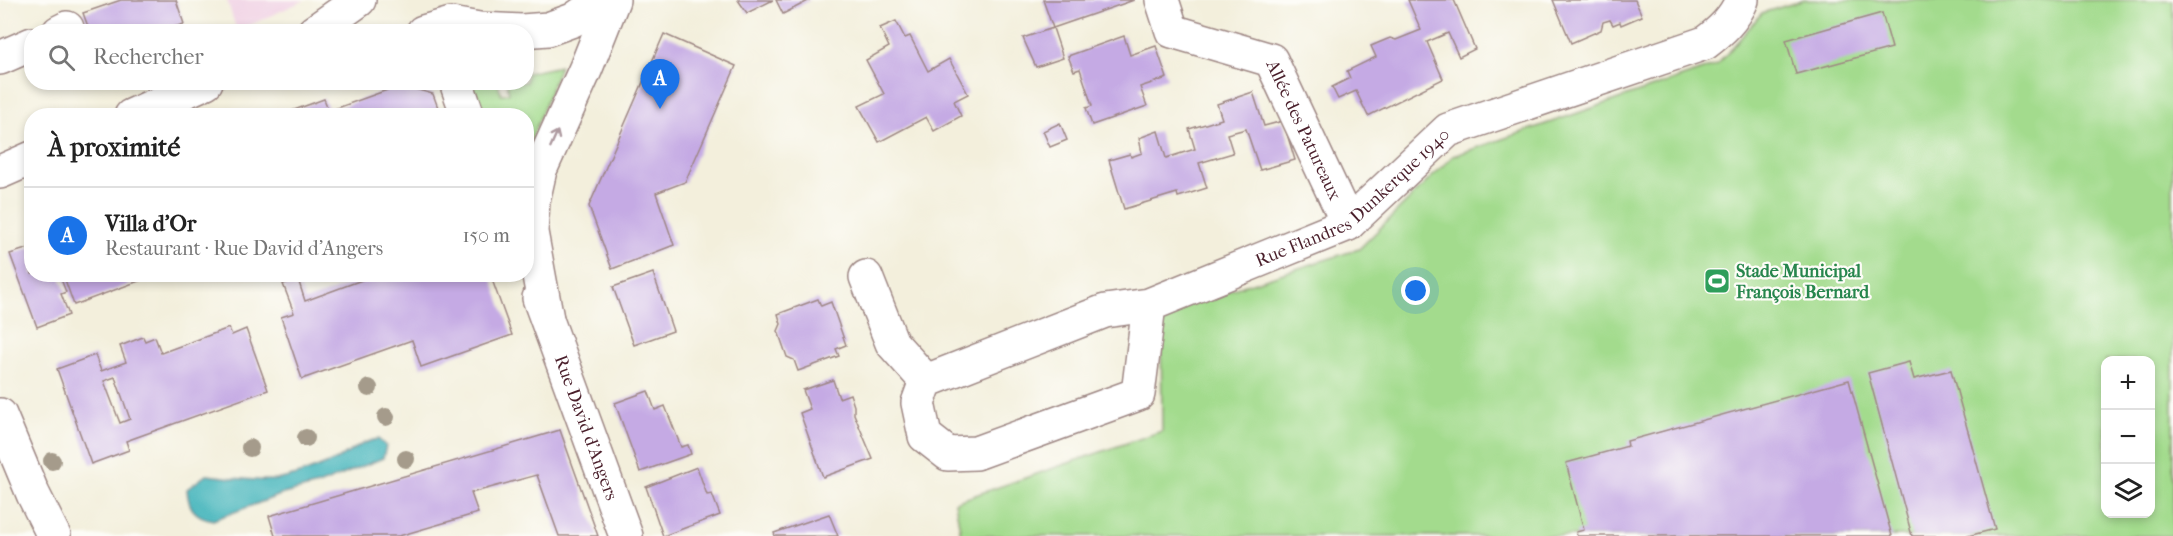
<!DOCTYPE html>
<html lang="fr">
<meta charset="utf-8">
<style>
body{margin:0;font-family:"IM FELL French Canon",serif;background:#f6f6f6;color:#222}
.controls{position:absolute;right:18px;bottom:18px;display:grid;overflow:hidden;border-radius:12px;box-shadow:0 3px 9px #0003}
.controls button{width:54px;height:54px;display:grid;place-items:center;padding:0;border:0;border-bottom:2px solid #e0e0e0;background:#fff;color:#222;font:30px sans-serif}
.you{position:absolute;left:1416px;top:291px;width:21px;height:21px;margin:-15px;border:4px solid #fff;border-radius:50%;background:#1a73e8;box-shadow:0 0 0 9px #1a73e833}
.badge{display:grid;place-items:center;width:39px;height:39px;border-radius:50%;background:#1a73e8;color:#fff;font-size:20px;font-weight:700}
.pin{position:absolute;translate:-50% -50px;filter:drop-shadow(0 2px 3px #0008)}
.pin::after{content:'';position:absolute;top:32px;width:21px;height:18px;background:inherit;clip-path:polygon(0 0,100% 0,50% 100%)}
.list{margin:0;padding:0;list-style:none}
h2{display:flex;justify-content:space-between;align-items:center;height:78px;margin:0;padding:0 24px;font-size:26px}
h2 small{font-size:20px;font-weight:400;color:#767676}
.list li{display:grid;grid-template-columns:39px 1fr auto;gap:18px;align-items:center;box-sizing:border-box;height:96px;padding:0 24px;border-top:2px solid #e0e0e0}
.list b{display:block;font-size:22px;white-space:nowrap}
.list p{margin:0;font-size:20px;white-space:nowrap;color:#767676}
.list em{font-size:20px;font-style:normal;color:#767676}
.icon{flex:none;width:33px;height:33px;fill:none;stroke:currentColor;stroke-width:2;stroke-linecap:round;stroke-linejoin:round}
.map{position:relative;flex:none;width:2173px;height:536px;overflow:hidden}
.search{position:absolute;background:#fff;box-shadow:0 3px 9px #0003;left:24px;top:24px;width:510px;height:66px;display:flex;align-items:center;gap:15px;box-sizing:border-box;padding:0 21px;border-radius:24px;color:#767676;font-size:22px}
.panel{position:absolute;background:#fff;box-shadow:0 3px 9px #0003;left:24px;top:108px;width:510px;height:174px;border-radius:24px}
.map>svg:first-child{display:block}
</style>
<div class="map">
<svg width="2173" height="536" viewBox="0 0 2173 536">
<rect width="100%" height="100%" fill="#fdfcf7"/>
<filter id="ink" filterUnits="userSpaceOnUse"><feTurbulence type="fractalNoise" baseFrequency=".0167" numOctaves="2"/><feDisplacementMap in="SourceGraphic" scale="12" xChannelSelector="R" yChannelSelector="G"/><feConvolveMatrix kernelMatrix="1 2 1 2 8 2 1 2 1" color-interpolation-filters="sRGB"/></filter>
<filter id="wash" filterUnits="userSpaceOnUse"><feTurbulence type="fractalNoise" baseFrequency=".008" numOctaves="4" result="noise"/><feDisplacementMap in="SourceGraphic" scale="24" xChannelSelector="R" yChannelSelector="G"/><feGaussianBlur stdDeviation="1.35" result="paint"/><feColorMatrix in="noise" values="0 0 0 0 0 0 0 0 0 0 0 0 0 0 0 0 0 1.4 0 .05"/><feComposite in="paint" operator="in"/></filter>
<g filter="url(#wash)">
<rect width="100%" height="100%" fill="#f3efdc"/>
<!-- built -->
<path fill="#f0d0e4" d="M227 0H305L237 31Z"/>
<!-- green -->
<g fill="#a3db8d" stroke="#767d5c" stroke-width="1.5" fill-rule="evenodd">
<path d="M1804 0H2173V536H961L955 502 1162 431 1161 312 1359 249 1453 156 1717 65 1762 13ZM2106 360H2150V514H2106Z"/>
<path d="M560 66 527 151 526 116 479 115 468 86 483 83H498L501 94 509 93 507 83 526 82 527 73Z"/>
</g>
<!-- water -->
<path fill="#45b5bc" stroke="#486a74" stroke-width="1.5" d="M378 439 386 446 383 458 318 485 283 494 213 520C194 517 188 507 187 489L206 475C229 477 252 482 275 480 295 477 315 469 333 461 350 454 359 442 378 439Z"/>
<g id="blocks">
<!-- building -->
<g fill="#c5aae4" fill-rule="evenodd">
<path d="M121 0H176L184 24 158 32H90L83 13Z"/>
<path d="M738 0H773L747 13Z"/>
<path d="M776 0H810L783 14Z"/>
<path d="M1043 0H1134L1053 28Z"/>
<path d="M1408 0H1454L1475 49 1459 57 1448 33 1427 42 1443 79 1368 116 1356 91 1338 99 1332 87 1350 78 1347 71 1376 57 1371 46 1390 38 1396 40 1421 30Z"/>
<path d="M1553 0H1635L1642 16 1621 25 1620 22 1613 25 1610 20 1603 22 1601 30 1571 43Z"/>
<path d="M1882 13 1892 48 1796 74 1786 40Z"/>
<path d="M896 21 905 38 910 36 928 71 949 59 968 94 954 101 961 116 934 131 926 117 879 142 859 106 884 94 866 60 889 47 880 28Z"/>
<path d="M1053 28 1063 58 1036 67 1023 38Z"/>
<path d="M664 34 736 66 685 182 656 193 674 245 612 269 589 206Z"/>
<path d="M1124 36 1130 55 1156 46 1167 78 1140 87 1147 106 1092 125 1086 108 1092 106 1086 87 1080 69 1074 71 1068 56Z"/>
<path d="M401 85 433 94 441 116H278L324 99 329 111Z"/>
<path d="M1253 92 1264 126 1283 121 1295 160 1260 170 1246 129 1227 134 1233 153 1199 163 1207 188 1178 197 1177 193 1124 209 1109 160 1130 154 1131 157 1142 153 1139 138 1158 131 1166 158 1195 149 1189 129 1222 119 1217 104Z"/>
<path d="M1060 123 1067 140 1050 147 1043 131Z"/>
<path d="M32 247V274H59L66 292 61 294 69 315 37 327 10 254Z"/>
<path d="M653 273 673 331 634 345 613 287Z"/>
<path d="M63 274H155V275L74 305Z"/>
<path d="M378 274H490L512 335 421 367 412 340 302 379 281 317 294 313 283 284 298 279 305 301Z"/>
<path d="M818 299 821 306 831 302 846 345 836 349 839 356 798 371 794 360 787 357 778 331 781 324 778 314Z"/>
<path d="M229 328 232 335 246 329 268 390 126 441 129 450 91 464 57 369 95 355 101 371 126 362 120 346 143 337 145 341 155 337 161 353ZM115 377 130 419 120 423 104 381Z"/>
<path d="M1909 362 1914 379 1951 370 1995 529 1968 536H1912L1868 373Z"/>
<path d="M833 380 839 398 850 394 854 406V414L873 459 823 477 800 413 810 409 803 390Z"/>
<path d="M1849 380 1892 536H1577L1576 532 1584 530 1566 463 1628 446 1627 441Z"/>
<path d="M648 391 655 410 665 406 681 447 688 445 691 454 640 472 615 403Z"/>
<path d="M560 430 598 536H559L537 475 471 493 478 513 399 536H275L269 516Z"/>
<path d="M697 467 707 495 712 494 720 515 663 536 646 487Z"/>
<path d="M829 514 838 536H775L774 533Z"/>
</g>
</g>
</g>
<g filter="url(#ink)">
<use href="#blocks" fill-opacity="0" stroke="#9e8784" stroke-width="1.5"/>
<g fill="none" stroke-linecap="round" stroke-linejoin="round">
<defs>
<g id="minor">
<path id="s1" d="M1162 0 1172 31 1271 60 1348 224"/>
<path d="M59 32 67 28"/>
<path d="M0 58 32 44"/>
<path d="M866 277 892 343 926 381"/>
<path id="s2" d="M1149 305 1138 394 976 453 948 454 925 436 918 403 926 381 1105 311 1149 305 1348 224 1448 130 1705 43C1721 31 1734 19 1742 0"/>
<path d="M0 415 33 494 54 536"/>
</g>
<g id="major">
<path d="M314 32 359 0"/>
<path d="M423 32 451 24 479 29 522 31 548 29 573 20 602 0"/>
<path d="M456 82 468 116"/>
<path d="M131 116 206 82"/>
<path d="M0 172 32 158"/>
<path id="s3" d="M539 298 626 536"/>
<path d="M547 319 531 232 533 201 540 170 586 68 613 0"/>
</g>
</defs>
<!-- minor casing -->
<use href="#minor" stroke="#9e8784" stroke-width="36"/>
<!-- major casing -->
<use href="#major" stroke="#9e8784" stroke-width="36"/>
<!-- minor -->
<use href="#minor" stroke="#fff" stroke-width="33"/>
<!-- major -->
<use href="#major" stroke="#fff" stroke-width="33"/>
</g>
<!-- trees -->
<g fill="#a59b8b">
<circle cx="369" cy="388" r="9"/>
<circle cx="386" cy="417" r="9"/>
<circle cx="306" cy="438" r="9"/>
<circle cx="250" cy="448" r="9"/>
<circle cx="406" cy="459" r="9"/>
<circle cx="52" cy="461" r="9"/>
</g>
<!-- one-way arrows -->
<defs><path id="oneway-shaft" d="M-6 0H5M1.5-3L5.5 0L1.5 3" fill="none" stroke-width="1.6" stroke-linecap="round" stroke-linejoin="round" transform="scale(1.5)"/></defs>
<use stroke="#ae9aa0" href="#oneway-shaft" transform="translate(554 139) rotate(-66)"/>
</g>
<!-- icons -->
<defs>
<symbol id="stadium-square" viewBox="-11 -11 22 22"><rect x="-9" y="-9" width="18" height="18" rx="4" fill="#2e9e5b" stroke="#fdfcf7"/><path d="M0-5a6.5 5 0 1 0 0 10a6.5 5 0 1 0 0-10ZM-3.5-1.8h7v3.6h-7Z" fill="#fff"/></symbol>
</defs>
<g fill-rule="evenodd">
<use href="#stadium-square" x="1702" y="266" width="30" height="30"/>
</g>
<g text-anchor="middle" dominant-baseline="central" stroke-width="4.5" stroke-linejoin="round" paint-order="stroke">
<!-- street labels -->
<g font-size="18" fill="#4a1f2b" stroke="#fdfcf7">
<text stroke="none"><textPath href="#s1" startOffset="213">Allée des Patureaux</textPath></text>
<text stroke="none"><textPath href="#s2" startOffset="846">Rue Flandres Dunkerque 1940</textPath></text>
<text stroke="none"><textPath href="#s3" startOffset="138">Rue David d'Angers</textPath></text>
</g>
<!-- leisure labels -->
<g font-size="18" font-weight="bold" fill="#27864d" stroke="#fdfcf7" text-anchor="start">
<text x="1736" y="271">Stade Municipal<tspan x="1736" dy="21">François Bernard</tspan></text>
</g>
</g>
</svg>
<div class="controls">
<button>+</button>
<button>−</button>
<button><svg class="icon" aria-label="layers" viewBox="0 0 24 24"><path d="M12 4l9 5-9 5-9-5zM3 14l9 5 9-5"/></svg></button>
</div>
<div class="you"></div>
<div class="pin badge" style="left:660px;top:109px">A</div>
<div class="search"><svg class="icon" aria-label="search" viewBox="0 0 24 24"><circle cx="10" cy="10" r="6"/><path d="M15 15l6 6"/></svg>Rechercher</div>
<section class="panel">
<h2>À proximité<small></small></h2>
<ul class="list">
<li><span class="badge">A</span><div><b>Villa d'Or</b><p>Restaurant · Rue David d'Angers</p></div><em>150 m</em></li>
</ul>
</section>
</div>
